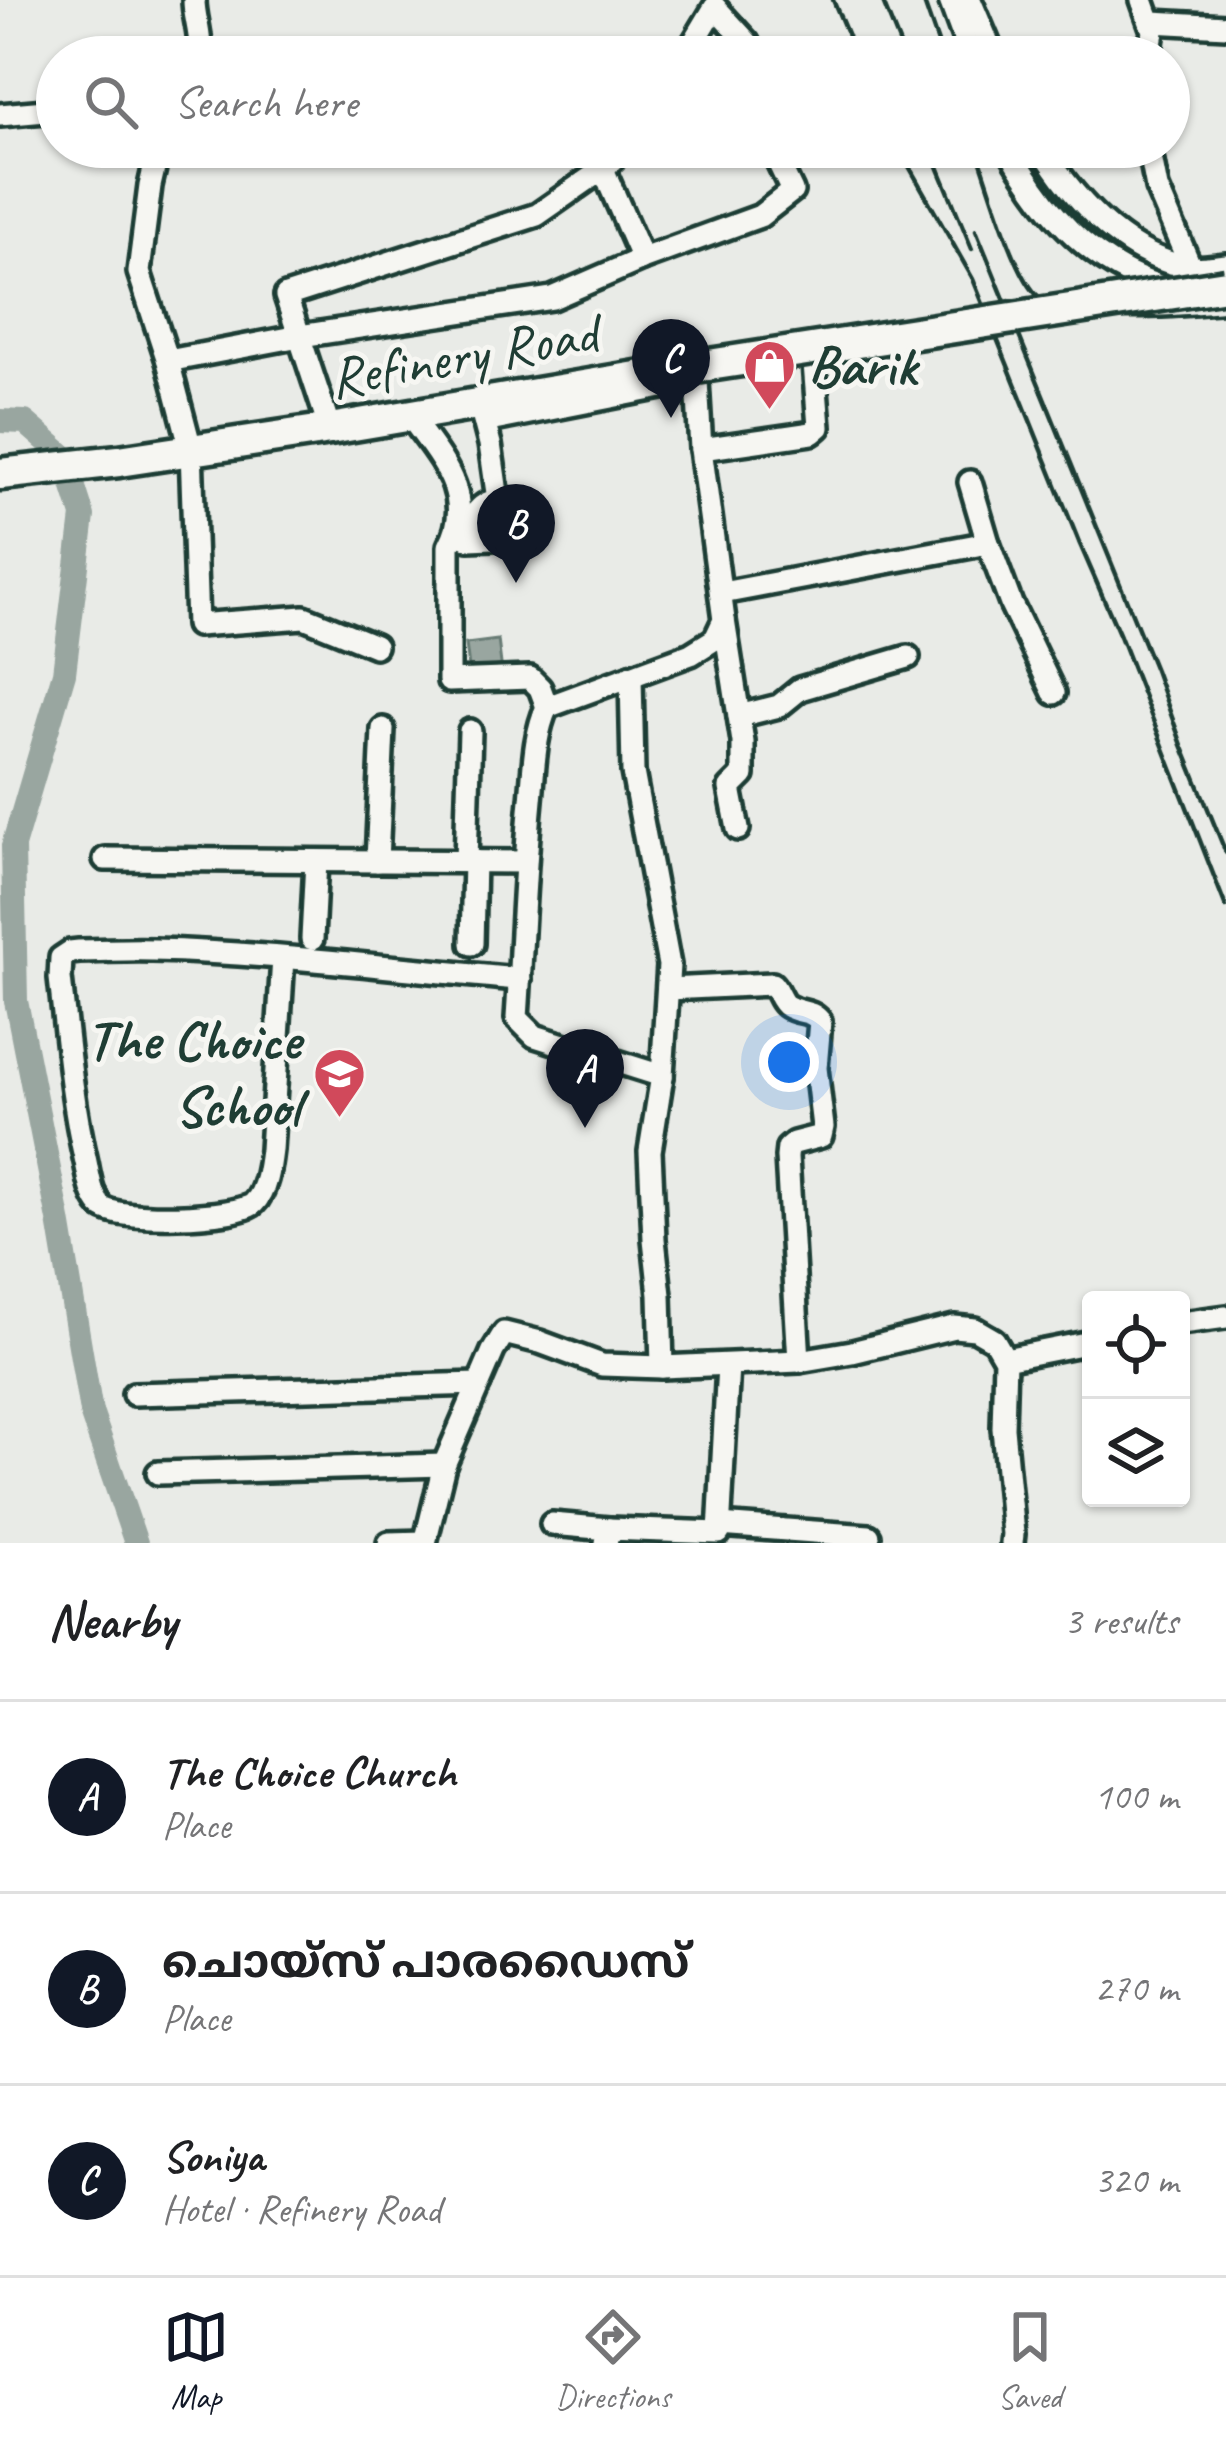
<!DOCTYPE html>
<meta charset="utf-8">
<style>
body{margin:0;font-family:Caveat,"Noto Sans Malayalam",sans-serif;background:#f2f2f2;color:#202124}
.controls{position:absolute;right:36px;bottom:36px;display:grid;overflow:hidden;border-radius:12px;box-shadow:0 3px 9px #0004}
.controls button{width:108px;height:108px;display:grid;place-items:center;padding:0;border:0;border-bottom:3px solid #e0e0e0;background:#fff;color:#202124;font:60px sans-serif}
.you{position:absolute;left:789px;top:1062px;width:42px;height:42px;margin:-30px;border:9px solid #fff;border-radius:50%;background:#1a73e8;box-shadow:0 0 0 18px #1a73e833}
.badge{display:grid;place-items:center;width:78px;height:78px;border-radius:50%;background:#111827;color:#fff;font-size:39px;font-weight:700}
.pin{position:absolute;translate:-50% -99px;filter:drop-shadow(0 3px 6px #0008)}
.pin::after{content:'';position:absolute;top:63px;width:42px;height:36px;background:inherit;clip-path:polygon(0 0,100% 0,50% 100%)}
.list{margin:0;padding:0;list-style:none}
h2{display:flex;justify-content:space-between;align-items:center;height:156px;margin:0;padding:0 48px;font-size:51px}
h2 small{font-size:39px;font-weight:400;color:#757577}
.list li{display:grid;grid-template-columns:78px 1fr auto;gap:36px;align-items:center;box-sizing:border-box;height:192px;padding:0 48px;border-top:3px solid #e0e0e0}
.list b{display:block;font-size:45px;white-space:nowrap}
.list p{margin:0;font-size:39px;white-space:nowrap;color:#757577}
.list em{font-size:39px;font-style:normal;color:#757577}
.icon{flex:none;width:66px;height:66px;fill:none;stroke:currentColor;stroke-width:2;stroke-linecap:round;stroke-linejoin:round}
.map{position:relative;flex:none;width:1226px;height:1543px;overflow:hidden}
.search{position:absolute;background:#fff;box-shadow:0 3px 9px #0004;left:36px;right:36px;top:36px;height:132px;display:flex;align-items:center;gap:30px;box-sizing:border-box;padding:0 42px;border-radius:66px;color:#757577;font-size:45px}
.sheet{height:732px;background:#fff}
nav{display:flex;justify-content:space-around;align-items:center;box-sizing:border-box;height:168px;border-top:3px solid #e0e0e0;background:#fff;font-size:33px;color:#757577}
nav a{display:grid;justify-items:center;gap:6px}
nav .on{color:#111827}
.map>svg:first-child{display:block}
</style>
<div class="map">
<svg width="1226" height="1543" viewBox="0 0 1226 1543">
<rect width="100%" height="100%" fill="#e9ebe7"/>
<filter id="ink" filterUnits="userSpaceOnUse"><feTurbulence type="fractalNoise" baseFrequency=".00833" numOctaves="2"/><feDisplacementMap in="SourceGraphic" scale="24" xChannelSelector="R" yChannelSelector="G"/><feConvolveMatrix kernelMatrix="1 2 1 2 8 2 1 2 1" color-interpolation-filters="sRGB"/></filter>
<g filter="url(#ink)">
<!-- water -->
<path fill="#99a6a0" stroke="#687c75" stroke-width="3" d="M498 640 502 672 470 676 466 644Z"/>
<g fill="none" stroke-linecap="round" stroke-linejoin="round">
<!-- river -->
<path stroke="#99a6a0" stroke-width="24" d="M0 421 25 422 64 456 83 516 64 673 13 846 16 1001 59 1220 91 1412 136 1543"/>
<defs>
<g id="minor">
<path d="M194 0C194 21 204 39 197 57"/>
<path d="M950 0 971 57"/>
<path d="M970 0 994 57"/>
<path d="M1142 0 1153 31 1149 57"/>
<path d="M1152 22 1226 26"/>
<path d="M685 57 715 7 747 42 743 57"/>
<path d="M0 115 57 110"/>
<path d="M159 147 150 186 139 272 168 361 191 449 197 625 304 617 375 646"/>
<path d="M1009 147C1015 162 1025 174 1034 188 1068 237 1111 273 1169 289"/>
<path d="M1041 147C1074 199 1123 255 1187 267 1200 269 1214 266 1226 265"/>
<path d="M1149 147 1157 188 1191 268"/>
<path d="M603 169 642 259"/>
<path d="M168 361 300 336 552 298 642 259 760 216 792 191 771 147"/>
<path d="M481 409 490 444 498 500C525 500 535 510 540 536L469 539C469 519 478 503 498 500"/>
<path d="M410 416C438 456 477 495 449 546V681L530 678 540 688 547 707"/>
<path d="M484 422 662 387"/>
<path d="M330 429 286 296 537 215 603 169 625 147"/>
<path d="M701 449 812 433 819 427 814 363"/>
<path d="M970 482 988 543"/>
<path d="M722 593 988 543 1011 604 1054 693"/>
<path d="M724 620 743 742V775L730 788 738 829"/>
<path d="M631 676 633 772 669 965 662 1076 650 1151 654 1239 660 1295 662 1367 799 1361 852 1352 954 1327 975 1329 994 1340 1005 1359 1003 1428 1013 1534 1012 1543"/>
<path d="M739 716 779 706 800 689 908 657"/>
<path d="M105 859 525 862"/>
<path d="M377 861 383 729"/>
<path d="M466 861 470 731"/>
<path d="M312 939 316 861"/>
<path d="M472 944 474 861"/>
<path d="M283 958 271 1150C269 1167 266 1191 254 1203 240 1218 114 1222 101 1206 91 1195 89 1176 86 1162 72 1101 67 1040 60 978L61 958 70 952 79 951C104 951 128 949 153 950 275 953 397 969 520 979"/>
<path d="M668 989 772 984C778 990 780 1002 787 1006 800 1014 810 1009 820 1021L816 1068 823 1127 821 1136 794 1143 788 1148 787 1157 799 1361"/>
<path d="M662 1076 535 1036 517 1018C522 945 524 873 531 800 534 770 534 735 547 707L691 654 715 639 724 620 701 449 697 381"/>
<path d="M1181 1323 1226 1317"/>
<path d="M1005 1359 1091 1342"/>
<path d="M134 1394 479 1384"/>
<path d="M158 1473 444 1465"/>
<path d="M552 1524 609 1529"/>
<path d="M719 1525 869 1536"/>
<path d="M389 1543 425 1542"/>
<path d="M425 1543 444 1465 493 1351 504 1333 540 1342 602 1365 662 1367"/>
<path d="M606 1543 609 1529 719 1533 728 1365"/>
</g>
<path id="highway" d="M0 474 119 461 330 429 696 367"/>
</defs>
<!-- minor casing -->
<use href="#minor" stroke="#1f3d34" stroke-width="30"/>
<!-- highway casing -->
<use href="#highway" stroke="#1f3d34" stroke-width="39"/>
<!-- minor -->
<use href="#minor" stroke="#f6f6f2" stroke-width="21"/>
<!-- highway -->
<use href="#highway" stroke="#f6f6f2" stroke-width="30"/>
<!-- rail -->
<g stroke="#1f3d34" stroke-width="4.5">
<path d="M833 0 857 57"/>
<path d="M882 0 905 57"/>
<path d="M923 0 943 57"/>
<path d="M898 147 973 279 1079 542 1120 636 1226 907"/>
<path d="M930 147 972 249"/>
<path d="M976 147C989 183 1012 268 1036 294 1069 329 1180 317 1226 313"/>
<path d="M976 230 1155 670 1182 745 1226 853"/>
</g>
<defs>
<path id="highway-bridge" d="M696 367 1226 285"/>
</defs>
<!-- highway-bridge casing -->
<use href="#highway-bridge" stroke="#1f3d34" stroke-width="39" stroke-linecap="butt"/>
<!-- highway-bridge -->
<use href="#highway-bridge" stroke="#f6f6f2" stroke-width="30"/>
</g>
</g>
<!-- icons -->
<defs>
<symbol id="shop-pin" viewBox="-11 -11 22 30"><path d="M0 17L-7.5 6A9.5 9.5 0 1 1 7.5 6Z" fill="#d1495b" stroke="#f6f6f2"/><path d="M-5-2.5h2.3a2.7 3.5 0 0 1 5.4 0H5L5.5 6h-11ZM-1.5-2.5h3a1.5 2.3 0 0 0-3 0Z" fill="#fff"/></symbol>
<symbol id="school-pin" viewBox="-11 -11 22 30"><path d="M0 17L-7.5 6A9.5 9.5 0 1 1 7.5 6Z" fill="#d1495b" stroke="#f6f6f2"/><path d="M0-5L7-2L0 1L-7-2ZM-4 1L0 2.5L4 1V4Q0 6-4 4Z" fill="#fff"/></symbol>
</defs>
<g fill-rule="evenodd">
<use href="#shop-pin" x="740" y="336" width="59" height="81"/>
<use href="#school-pin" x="310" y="1044" width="59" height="81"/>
</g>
<g text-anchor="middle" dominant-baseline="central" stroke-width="10" stroke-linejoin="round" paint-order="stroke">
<!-- street labels -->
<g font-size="57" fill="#1f3d34" stroke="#f6f6f2">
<text transform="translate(463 355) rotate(-10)">Refinery Road</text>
</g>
<!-- poi labels -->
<g font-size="57" font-weight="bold" fill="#1f3d34" stroke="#f6f6f2" text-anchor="start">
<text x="808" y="366">Barik</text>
<text x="300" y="1040" text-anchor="end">The Choice<tspan x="300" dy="66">School</tspan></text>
</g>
</g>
</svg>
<div class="controls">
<button><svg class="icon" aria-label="locate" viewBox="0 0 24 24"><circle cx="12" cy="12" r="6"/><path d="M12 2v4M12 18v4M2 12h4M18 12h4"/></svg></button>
<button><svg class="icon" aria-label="layers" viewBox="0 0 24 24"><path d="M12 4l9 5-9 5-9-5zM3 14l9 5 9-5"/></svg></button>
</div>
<div class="you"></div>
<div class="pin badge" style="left:585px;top:1128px">A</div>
<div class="pin badge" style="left:516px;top:583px">B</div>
<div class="pin badge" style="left:671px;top:418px">C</div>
<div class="search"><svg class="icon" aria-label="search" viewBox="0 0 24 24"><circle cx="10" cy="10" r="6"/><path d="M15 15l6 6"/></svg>Search here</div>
</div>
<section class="sheet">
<h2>Nearby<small>3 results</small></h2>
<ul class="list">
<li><span class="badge">A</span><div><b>The Choice Church</b><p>Place</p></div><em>100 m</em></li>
<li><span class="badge">B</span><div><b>ചൊയ്സ് പാരഡൈസ്</b><p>Place</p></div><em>270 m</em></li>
<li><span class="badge">C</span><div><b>Soniya</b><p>Hotel · Refinery Road</p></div><em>320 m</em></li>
</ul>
</section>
<nav>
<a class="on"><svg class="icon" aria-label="map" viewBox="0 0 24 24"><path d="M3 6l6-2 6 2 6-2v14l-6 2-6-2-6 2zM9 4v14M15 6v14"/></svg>Map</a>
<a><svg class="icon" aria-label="directions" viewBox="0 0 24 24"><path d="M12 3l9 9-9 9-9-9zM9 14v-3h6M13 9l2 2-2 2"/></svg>Directions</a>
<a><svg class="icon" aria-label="saved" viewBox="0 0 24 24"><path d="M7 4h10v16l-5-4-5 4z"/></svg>Saved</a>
</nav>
